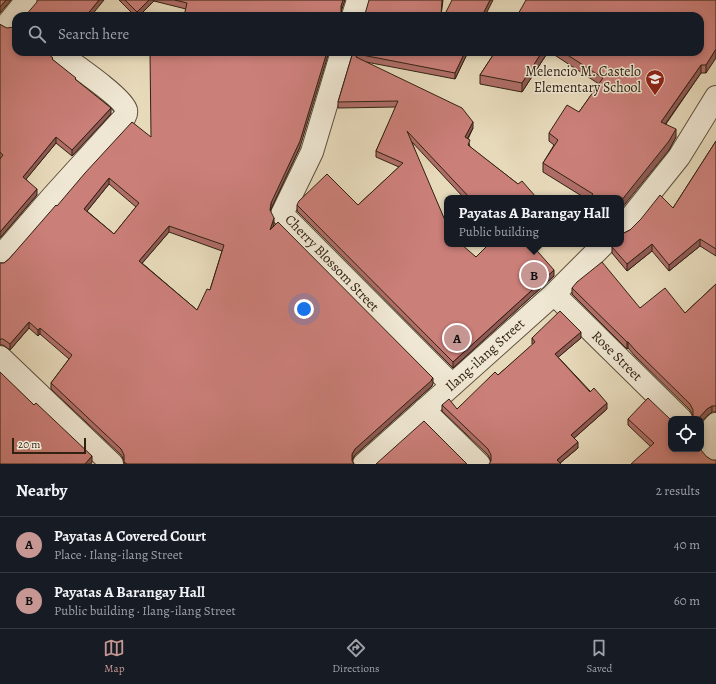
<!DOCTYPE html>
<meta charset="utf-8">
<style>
body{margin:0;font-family:Alegreya,serif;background:#20242c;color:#f1f3f6}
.controls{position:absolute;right:12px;bottom:12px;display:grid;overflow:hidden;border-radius:8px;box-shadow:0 2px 6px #0003}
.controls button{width:36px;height:36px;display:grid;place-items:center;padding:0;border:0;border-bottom:1px solid #363941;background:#171b24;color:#f1f3f6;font:20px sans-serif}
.scale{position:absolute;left:12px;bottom:10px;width:74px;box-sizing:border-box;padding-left:4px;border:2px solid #302111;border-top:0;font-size:11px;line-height:14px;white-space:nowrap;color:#302111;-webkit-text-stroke:3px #efe7d3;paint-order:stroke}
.you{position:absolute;left:304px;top:309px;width:14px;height:14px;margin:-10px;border:3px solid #fff;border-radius:50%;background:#1a73e8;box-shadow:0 0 0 6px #1a73e833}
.badge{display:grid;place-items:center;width:26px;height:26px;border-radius:50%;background:#c59692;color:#111;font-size:13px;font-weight:700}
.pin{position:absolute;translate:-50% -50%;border:2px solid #fff;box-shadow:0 1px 4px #0006}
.popup{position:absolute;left:444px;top:195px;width:180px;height:52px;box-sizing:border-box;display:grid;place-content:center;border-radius:8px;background:#171b24;filter:drop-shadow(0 1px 3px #0005);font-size:13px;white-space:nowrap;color:#9ea1a6}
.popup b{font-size:15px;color:#f1f3f6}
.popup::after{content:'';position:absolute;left:50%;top:100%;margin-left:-8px;border:8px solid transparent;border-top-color:#171b24}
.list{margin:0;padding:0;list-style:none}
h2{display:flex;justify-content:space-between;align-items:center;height:52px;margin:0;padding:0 16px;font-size:17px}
h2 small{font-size:13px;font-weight:400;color:#9ea1a6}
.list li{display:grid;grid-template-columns:26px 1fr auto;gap:12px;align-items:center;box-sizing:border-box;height:56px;padding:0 16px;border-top:1px solid #363941}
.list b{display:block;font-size:15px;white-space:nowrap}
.list p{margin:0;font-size:13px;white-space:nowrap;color:#9ea1a6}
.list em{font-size:13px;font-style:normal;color:#9ea1a6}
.icon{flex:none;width:22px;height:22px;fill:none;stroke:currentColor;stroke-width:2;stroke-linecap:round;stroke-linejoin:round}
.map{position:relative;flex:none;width:716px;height:464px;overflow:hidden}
.search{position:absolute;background:#171b24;box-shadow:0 2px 6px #0003;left:12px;right:12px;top:12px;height:44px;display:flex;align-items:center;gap:10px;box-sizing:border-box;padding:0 14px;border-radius:12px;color:#9ea1a6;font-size:15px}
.sheet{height:164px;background:#171b24}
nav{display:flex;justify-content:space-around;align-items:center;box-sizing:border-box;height:56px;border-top:1px solid #363941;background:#171b24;font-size:11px;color:#9ea1a6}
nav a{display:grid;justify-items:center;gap:2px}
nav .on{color:#c59692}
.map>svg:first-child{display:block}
</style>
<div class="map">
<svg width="716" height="464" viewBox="0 0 716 464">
<rect width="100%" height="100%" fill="#e7dabb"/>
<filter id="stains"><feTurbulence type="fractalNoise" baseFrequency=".005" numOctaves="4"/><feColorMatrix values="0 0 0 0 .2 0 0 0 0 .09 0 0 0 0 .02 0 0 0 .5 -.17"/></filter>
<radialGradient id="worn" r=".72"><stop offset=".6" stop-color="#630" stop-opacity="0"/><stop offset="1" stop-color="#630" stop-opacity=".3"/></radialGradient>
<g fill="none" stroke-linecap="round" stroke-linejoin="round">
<defs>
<path id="pedestrian" d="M702 440 716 424"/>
<g id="minor">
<path d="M353 16 358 0"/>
<path d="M9 22 27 0"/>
<path d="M342 52 312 152 282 214 452 385"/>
<path d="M0 257 52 197 121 121C124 118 127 115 126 110 124 98 69 61 57 52"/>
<path d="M554 294 681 419"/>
<path d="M0 357 112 464"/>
<path d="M424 410 479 464"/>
<path d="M701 439 716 454"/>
</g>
<g id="tertiary">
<path d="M621 227 631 217 679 157 716 97"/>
<path d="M364 464 554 294 604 244"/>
</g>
</defs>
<!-- pedestrian casing -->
<use href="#pedestrian" stroke="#5e4f3c" stroke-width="24"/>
<!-- minor casing -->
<use href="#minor" stroke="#5e4f3c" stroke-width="24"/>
<!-- tertiary casing -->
<use href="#tertiary" stroke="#5e4f3c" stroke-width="24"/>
<!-- pedestrian -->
<use href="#pedestrian" stroke="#efe7d3" stroke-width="22"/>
<!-- minor -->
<use href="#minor" stroke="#efe7d3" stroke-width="22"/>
<!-- tertiary -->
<use href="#tertiary" stroke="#efe7d3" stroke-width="22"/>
</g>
<!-- wall -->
<g fill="#af6d68" stroke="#302111" fill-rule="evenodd">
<path d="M119 0H345L186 9 154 1 139 16H135Z"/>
<path d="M716 0 706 73H701L666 124 676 137 669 150 621 198H585L543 172V163L554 145 549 141V133L579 112 599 84 550 52V53L548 52 522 92 480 84V75L495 52H700Z"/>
<path d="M0 24 1 25 53 60 76 80 111 114 72 156 56 143 26 179 37 195 0 238Z"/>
<path d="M353 52H468L455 79 366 62 473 128 468 139 470 147 536 198H464L412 142 447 244 476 257 554 276 453 368 297 211V205H358L399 167 376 157V151L396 107 338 108V102Z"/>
<path d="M151 137 300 147 271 209 270 211 274 224 273 227 433 384 432 385V386L355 455 352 460 354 464H124V460L121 455 51 389V383L69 359 40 334 38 336 29 328 10 350 3 345H0V263H4L9 259 57 206ZM109 184 136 207 114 234 87 211ZM169 232 222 251 210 290 197 310 142 263Z"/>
<path d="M716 141V256L700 246 669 271 652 251 627 271 612 253V247L624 233 673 208Z"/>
<path d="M716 284V412H712L707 416H693L690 410 635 356 628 348 627 349 572 294V288L640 308 685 313Z"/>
<path d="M532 338H581L558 357 607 409 574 438 578 448 560 463 491 461 488 455 442 411V405L457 409 498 375 533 345 532 344Z"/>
<path d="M628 419 707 457 716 464 651 447 628 425Z"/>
</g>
<!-- shaded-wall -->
<g fill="#8e5955" stroke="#302111">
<path d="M6 0H11L0 13V7Z"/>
<path d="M99 0H104L91 16H86Z"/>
<path d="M149 0H154V1L139 16H137V12Z"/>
<path d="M343 0H345L341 12V6Z"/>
<path d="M442 0H443L441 16Z"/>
<path d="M490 0H493L485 16H482Z"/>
<path d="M716 49V58L706 73V65Z"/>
<path d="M327 52H329L300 147 271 209 270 216 271 203Z"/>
<path d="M465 52H468L455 79V73Z"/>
<path d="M542 52H548L522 92V83Z"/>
<path d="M701 65V73L661 130V122Z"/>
<path d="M111 108V114L72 156V150Z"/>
<path d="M473 122V128L465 143V137Z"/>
<path d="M676 129V137L669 150 621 209V201Z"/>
<path d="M56 137V143L23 183V177Z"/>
<path d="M109 178V184L84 215V209Z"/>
<path d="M37 189V195L0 238V232Z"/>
<path d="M274 218V224L270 236V230Z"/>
<path d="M169 226V232L139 267V261Z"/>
<path d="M700 239V246L669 271V265Z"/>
<path d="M652 244V251L627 271V264Z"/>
<path d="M554 270V276L453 368V362Z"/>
<path d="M29 322V328L10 350V344Z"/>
<path d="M40 328V334L38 336V330Z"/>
<path d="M581 332V338L555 360V354Z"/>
<path d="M627 342H628V348L627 349Z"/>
<path d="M433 378V384L432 385V386L355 455 352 460V454L355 449Z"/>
<path d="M607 403V409L571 441V435Z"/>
<path d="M712 406V412L707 416 701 422V419H698L707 409Z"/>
<path d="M578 442V448L559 464 557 460Z"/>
<path d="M92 456V462L91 464H85Z"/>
</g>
<!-- building -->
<g fill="#cb7f79" stroke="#302111" fill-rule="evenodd">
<path d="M0 0H6L0 7Z"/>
<path d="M37 0H99L86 16H25L37 2Z"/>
<path d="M125 0H149L137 12Z"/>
<path d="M175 0H343L341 6V13L343 16H184L187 3Z"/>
<path d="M369 0H442L441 16H363L365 14Z"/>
<path d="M452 0H490L482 16H444Z"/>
<path d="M526 0H716V49L706 65H701L661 122 676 129 669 141 621 201V198H589L593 194 543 163 558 140 549 133 567 105 579 112 603 78 563 52H700V16H517Z"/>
<path d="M0 24 1 25 7 28 14 27 16 26V52H46L53 58 52 59 76 78 75 79 111 108 72 150 56 137 23 177 37 189 0 232V159L3 155 0 152Z"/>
<path d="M150 52H327L300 141 271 203 270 210 274 218 270 230 278 222 433 378 431 380H432L355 449 352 454V461L354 464H127L124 462V455L121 449 51 383 72 355 40 328 38 330 29 322 10 344 3 339H0V263H4L9 259 56 205 57 206 85 173 132 122 151 137ZM109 178 139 203 114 234 84 209ZM169 226 224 245 210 290 207 289 197 310 139 261Z"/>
<path d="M353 52H465L455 73 357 54 356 57 462 108 473 122 465 137 470 140 468 145 518 184 522 181 536 197 535 198H470L407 131 447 225V244H461L476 257 489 244H531L554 270 453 362 297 205 299 201 327 174 358 205 403 163 376 151 398 101 338 102Z"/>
<path d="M495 52H542L522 83 480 75Z"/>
<path d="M716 141V249L700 239 669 265 652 244 627 264 612 247 614 244H621V233H624L630 230 641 219 660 195 673 208Z"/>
<path d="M602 262 640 308 665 288 685 313 716 284V406H712L707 409 698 419H691L693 416V410L690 404 635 350 628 342H627L572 288 577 282Z"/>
<path d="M560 311 581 332 555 354 590 392 594 388 607 403 571 435 578 442 557 460 561 464H489L491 461V455L488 449 442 405 449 399 457 409 495 372 498 375 535 342 532 338Z"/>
<path d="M0 372 34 405 36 403 92 456 85 464H0Z"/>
<path d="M648 398 671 420V449H700L707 457 712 460H716V464H631L654 443 628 419Z"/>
<path d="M424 421 467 464H376Z"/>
</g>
<!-- icons -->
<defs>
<symbol id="school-pin" viewBox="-11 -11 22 30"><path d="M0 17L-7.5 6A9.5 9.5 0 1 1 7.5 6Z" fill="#8f2418" stroke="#efe7d3"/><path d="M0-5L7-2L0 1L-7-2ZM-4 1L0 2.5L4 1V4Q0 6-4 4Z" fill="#fff"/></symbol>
</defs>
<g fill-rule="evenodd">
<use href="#school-pin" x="644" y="68" width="22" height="30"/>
</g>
<g text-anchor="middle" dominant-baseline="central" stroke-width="3" stroke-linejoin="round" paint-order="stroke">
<!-- poi labels -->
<g font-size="14" fill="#302111" stroke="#efe7d3" text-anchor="end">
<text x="641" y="71">Melencio M. Castelo<tspan x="641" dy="16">Elementary School</tspan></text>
</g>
<!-- street labels -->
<g font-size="14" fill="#302111" stroke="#efe7d3">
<text transform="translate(332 263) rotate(46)">Cherry Blossom Street</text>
<text transform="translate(485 355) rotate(-42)">Ilang-ilang Street</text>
<text transform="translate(617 356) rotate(45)">Rose Street</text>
</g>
</g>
<rect width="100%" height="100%" filter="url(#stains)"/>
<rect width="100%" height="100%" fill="url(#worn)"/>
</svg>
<div class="controls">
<button><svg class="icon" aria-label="locate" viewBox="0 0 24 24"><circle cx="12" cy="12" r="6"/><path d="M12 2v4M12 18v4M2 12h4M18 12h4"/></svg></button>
</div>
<div class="scale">20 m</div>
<div class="you"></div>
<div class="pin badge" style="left:457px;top:338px">A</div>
<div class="pin badge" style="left:534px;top:275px">B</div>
<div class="popup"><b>Payatas A Barangay Hall</b>Public building</div>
<div class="search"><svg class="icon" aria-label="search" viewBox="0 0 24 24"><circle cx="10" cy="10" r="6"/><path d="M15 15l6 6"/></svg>Search here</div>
</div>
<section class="sheet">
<h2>Nearby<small>2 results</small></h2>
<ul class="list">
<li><span class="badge">A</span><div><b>Payatas A Covered Court</b><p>Place · Ilang-ilang Street</p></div><em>40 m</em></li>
<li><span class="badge">B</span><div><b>Payatas A Barangay Hall</b><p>Public building · Ilang-ilang Street</p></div><em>60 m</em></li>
</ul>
</section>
<nav>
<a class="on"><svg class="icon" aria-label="map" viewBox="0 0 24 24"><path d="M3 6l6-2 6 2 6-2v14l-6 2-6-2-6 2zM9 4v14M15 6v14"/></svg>Map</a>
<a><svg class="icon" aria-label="directions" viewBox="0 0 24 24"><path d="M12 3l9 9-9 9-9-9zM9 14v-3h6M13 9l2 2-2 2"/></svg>Directions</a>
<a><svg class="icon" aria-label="saved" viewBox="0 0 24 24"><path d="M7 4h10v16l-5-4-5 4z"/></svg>Saved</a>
</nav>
